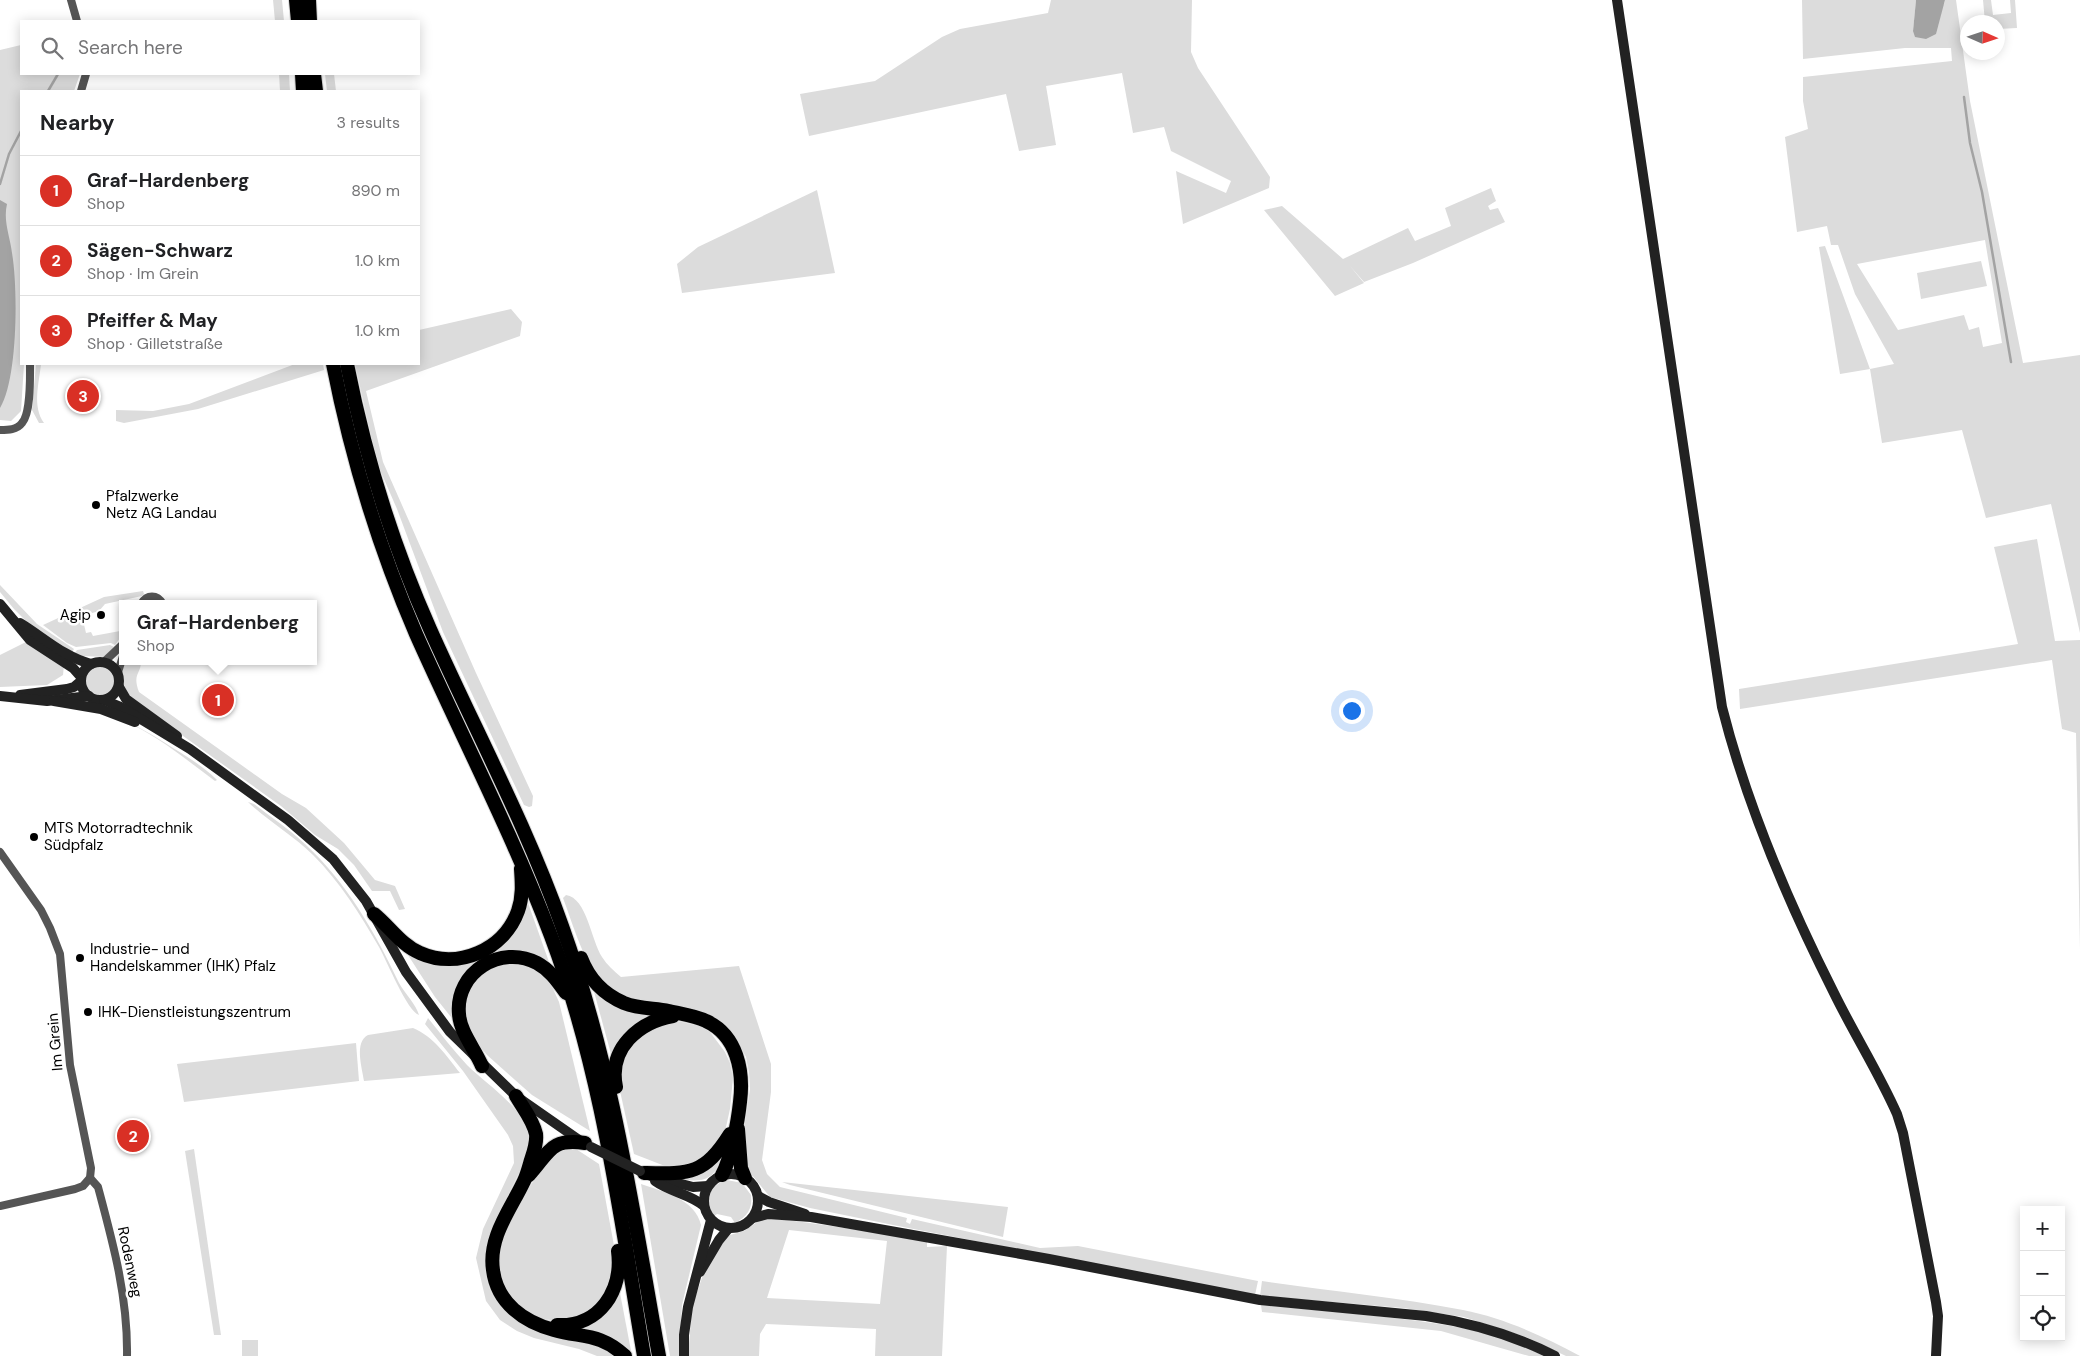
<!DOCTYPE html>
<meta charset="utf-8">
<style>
body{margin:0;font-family:"DM Sans",sans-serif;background:#f6f6f6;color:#202124}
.controls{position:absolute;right:15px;bottom:15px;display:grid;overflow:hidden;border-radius:0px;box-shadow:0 2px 12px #0003}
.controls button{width:45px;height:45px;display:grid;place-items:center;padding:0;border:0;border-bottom:1px solid #e0e0e0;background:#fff;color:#202124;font:25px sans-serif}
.compass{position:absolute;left:1960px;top:15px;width:45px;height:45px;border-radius:50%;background:#fff;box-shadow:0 2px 12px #0003;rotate:93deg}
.you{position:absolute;left:1351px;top:710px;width:18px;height:18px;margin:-12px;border:4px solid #fff;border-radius:50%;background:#1a73e8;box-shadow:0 0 0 8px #1a73e833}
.badge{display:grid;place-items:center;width:32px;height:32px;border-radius:50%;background:#d93025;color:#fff;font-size:16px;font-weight:700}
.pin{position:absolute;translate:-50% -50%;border:2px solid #fff;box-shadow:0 1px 5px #0006}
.popup{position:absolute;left:119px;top:600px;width:198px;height:65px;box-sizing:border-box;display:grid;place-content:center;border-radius:0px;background:#fff;filter:drop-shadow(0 1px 4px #0005);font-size:16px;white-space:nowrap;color:#757577}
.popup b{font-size:19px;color:#202124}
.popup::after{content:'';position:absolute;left:50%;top:100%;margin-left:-10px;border:10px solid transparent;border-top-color:#fff}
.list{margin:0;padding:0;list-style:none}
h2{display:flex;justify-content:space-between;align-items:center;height:65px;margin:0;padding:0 20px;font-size:21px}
h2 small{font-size:16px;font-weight:400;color:#757577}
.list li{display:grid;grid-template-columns:32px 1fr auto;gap:15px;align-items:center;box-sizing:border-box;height:70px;padding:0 20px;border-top:1px solid #e0e0e0}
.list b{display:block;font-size:19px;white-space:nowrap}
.list p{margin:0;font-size:16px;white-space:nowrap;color:#757577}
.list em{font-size:16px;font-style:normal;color:#757577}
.icon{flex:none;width:28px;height:28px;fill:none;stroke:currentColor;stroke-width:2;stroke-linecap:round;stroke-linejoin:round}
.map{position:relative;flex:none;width:2080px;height:1356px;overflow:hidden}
.search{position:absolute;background:#fff;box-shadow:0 2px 12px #0003;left:20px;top:20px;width:400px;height:55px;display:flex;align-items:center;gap:12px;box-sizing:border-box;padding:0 18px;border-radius:0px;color:#757577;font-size:19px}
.panel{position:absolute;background:#fff;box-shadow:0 2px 12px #0003;left:20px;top:90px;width:400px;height:275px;border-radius:0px}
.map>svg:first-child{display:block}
</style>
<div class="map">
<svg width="2080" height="1356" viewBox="0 0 2080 1356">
<rect width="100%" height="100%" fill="#fff"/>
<!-- green -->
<g fill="#dcdcdc" fill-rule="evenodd">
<path d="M273 0H282L284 21H275Z"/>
<path d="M1051 0H1192L1191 52 1198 68 1270 177 1269 188 1183 224 1176 171 1226 193 1231 181 1171 151 1164 127 1133 133 1122 73 1046 86 1056 145 1019 151 1006 94 809 136 800 94 875 81 942 37 960 29 1048 13Z"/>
<path d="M1802 0H1916L1913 31 1944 4 1945 0H1956L1970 101 2023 363 2080 355V633L2051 504 1986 518 1962 430 1882 443 1870 369 1840 374 1819 247 1825 246 1870 369 1894 364 1855 294 1838 245H1831L1827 226 1797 232 1785 137 1808 129 1803 101V77L1952 61 1951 48H1905L1803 59ZM1985 240 2002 343 1983 347 1979 327 1969 330 1964 315 1898 330 1857 264Z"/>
<path d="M1983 0H1991L1993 15 2011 13 2010 0H2015L2017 28 1998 29V22H1985Z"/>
<path d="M21 45V74H80L74 91H21V364H24L21 411 11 421 0 420V50Z"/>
<path d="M279 74H289L290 91H280Z"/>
<path d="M325 74H334L336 91H327Z"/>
<path d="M1491 188 1496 201 1488 206 1490 210 1498 208 1505 222 1413 263 1364 282 1350 266 1364 283 1335 296 1264 210 1282 206 1343 259 1408 228 1415 241 1451 226 1445 208Z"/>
<path d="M817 190 835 273 682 293 677 264 698 247Z"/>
<path d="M1981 261 1987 286 1921 299 1917 273Z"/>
<path d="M511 309 522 322 520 336 366 391 383 462 476 673 533 796 532 806 529 807 524 805 443 632 397 509 377 463 355 364H419V330Z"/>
<path d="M36 364H41C39 384 32 406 44 423H39L32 410Z"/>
<path d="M295 364H323L324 370 198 409 124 423 116 421V410L153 411 189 404Z"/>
<path d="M2037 539 2055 641 2080 640V950L2076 733 2062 729 2052 660 1740 709 1739 689 2018 644 1994 547Z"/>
<path d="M0 585 37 624 74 649 71 654 31 626 14 609 0 592Z"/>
<path d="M143 591 144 594 142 596 105 604 99 611 82 616 86 633 91 632 93 636 120 631 123 634 115 645 111 643 76 647 67 643 43 625 104 597Z"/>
<path d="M28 641 64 665 63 675 47 685 0 687V655Z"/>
<path d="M110 645 114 647 104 657 83 656 75 653 77 650Z"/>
<path d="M123 661H141C141 675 132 673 139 692L282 794 306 808 344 843 375 880 395 886 405 909 399 910 390 891H372L354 865 338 849 315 835 281 806 130 698C121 686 120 676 123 661Z"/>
<circle cx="100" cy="680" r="15"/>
<path d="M49 703C102 708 129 719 173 748 188 757 204 767 217 780L215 781C185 759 155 733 121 720 98 710 74 707 49 704Z"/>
<path d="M248 802 254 804C271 817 289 829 305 844 347 883 375 932 399 983 405 994 416 1004 419 1015 407 1011 387 961 379 947 360 914 340 882 313 855 293 835 268 821 248 802Z"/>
<path d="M566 895C587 898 591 940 602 957 607 965 614 971 621 977L739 966 771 1064V1092L762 1160 767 1174 780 1187 907 1218 906 1222 910 1224 912 1219 1040 1248 1078 1246 1258 1281 1255 1295 893 1225 810 1208 770 1197 747 1169 744 1129 750 1089 749 1073 746 1057 739 1044 730 1031C701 1023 621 1004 602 984 585 966 572 922 563 898Z"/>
<path d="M527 900 549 962C525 947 509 955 483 960L455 1022 435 997 406 952 480 957Z"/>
<path d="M507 960 538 970 549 980 559 1002 590 1131 532 1095 487 1055 468 1033 463 1003 477 974Z"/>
<path d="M593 988 656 1014 612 1056 611 1054Z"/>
<path d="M428 1018C441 1034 453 1050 467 1065 486 1084 527 1110 530 1138 532 1151 523 1166 517 1177 493 1226 458 1286 522 1323 540 1334 563 1334 584 1339 595 1342 607 1351 618 1356H597L579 1349 534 1338 517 1331 500 1320 486 1301 476 1258 483 1229 514 1163 513 1146 508 1135 463 1071 425 1024Z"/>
<path d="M677 1021 700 1026 710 1032 725 1052 730 1063 733 1078 730 1109 726 1127 720 1140 710 1154 697 1163 670 1168 634 1154 620 1091 623 1056 646 1029Z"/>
<path d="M413 1028C434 1037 446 1055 460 1073L364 1081C362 1067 354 1042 368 1035Z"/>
<path d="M356 1043 359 1081 184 1102 177 1064Z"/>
<path d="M559 1148 576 1149 599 1164 615 1251C620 1348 492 1337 498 1256 500 1224 536 1178 554 1152Z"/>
<path d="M194 1149 221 1335H214L185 1151Z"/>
<path d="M725 1151C714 1180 707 1183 677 1179Z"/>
<path d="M727 1180 742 1183 751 1195C753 1208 747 1217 735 1223L731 1217 717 1214 714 1216C705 1201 708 1185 727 1180Z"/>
<path d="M782 1182 1008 1207 1003 1237 790 1185Z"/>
<path d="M641 1184C664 1192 695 1199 701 1225L682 1305 679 1356H670Z"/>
<path d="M766 1218C820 1223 873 1232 927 1242V1247L947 1246 942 1356H875L876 1329 766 1324 760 1334 759 1356H688L692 1306 703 1275 723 1240 730 1235 744 1231 760 1220ZM789 1230 887 1241 880 1304 767 1298Z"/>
<path d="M1262 1281C1328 1291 1397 1297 1463 1310 1504 1318 1543 1336 1580 1356H1566L1526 1337 1464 1317 1403 1308 1260 1296Z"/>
<path d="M619 1293H620L632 1356 580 1329 579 1326Z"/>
<path d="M1261 1305C1305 1309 1350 1313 1394 1318 1445 1324 1498 1331 1544 1356H1529L1441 1331 1262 1312Z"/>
<rect x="242" y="1340" width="16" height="16"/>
</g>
<!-- water -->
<g fill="#a3a3a3">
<path d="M1916 0H1945L1936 34 1926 39 1915 37 1913 31Z"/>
<path d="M0 200 7 204C3 221 10 236 12 253 18 287 18 379 0 408Z"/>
</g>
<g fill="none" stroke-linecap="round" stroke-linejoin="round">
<!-- stream -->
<g stroke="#a3a3a3" stroke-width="2.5">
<path d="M48 91 58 74"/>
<path d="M1964 97 1970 143 1982 192 2011 362"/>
<path d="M0 184 9 154 21 131"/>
</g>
<defs>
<g id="highway">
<path d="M296 0 298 21"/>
<path d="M309 0 310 21"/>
<path d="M302 74 303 91"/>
<path d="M314 74 316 91"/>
<path d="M333 364C351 456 379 548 416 634 461 735 512 833 551 936 602 1071 620 1216 644 1356"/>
<path d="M347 364C365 455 392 544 430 629 474 728 526 824 562 926 612 1065 633 1211 659 1356"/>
<path d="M374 914C390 927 401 945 420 953 458 970 504 950 518 911 523 897 522 883 521 869"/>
<path d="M581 958C589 979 603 994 624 1003 639 1009 654 1008 669 1011 681 1014 694 1015 706 1021 737 1035 744 1071 740 1102 738 1121 731 1159 722 1175"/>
<path d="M482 1066C475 1049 460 1032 459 1014 455 972 501 944 537 963 550 970 558 982 566 993"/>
<path d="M616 1087C608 1048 639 1022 673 1016"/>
<path d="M516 1096C523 1108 533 1120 536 1134 537 1143 534 1151 531 1160 529 1167 527 1175 524 1181 511 1209 488 1237 493 1270 497 1303 524 1322 554 1330 583 1338 600 1333 625 1356"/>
<path d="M738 1129 741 1168 745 1178"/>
<path d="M644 1173C690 1174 704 1175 730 1134"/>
<path d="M529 1175C550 1152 550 1138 585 1143"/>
<path d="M557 1325C600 1327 623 1290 618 1251"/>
</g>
</defs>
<!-- highway casing -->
<use href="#highway" stroke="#dbdbdb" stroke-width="16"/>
<!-- street -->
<g stroke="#555" stroke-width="8">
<path d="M71 0 77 21"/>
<path d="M81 91 86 74"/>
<path d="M0 430C8 430 17 430 22 423 31 413 30 378 30 364"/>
<path d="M141 604C147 594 157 594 163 604"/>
<path d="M104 662 123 644"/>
<path d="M118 672 123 656"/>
<path d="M0 852 41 910 50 928 60 954 70 1065 91 1168 90 1178 83 1186 75 1189 0 1206"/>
<path d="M90 1178 98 1187C113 1243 128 1297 127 1356"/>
</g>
<!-- secondary -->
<g stroke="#222" stroke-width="10">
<path d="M1617 0 1722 707C1747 806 1788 902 1834 993 1854 1034 1879 1073 1897 1114L1903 1133 1936 1302 1938 1316 1936 1356"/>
<path d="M0 604 30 640 73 668 81 677"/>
<path d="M20 623C43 637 64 657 91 664"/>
<circle cx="100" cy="681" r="19"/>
<path d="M119 687 126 699 177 736"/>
<path d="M20 695 67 689 74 687 81 681"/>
<path d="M0 696 47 701 89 696"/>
<path d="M104 700 121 707 190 749 288 820 333 859 366 901 406 972 450 1032 516 1096 582 1142"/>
<path d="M54 701 101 709 135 722"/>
<circle cx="731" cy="1201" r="27"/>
<path d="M651 1176 693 1187 708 1186"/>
<path d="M655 1181C670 1192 690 1194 704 1206"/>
<path d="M758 1196 769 1202 805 1214"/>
<path d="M753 1218 768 1214 811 1217 1049 1259 1260 1300 1426 1316C1472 1323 1514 1335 1555 1356"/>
<path d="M700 1272 719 1240 728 1229"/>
<path d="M684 1356V1335L688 1307 711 1220"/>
</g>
<!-- highway -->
<use href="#highway" stroke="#000" stroke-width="14"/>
<!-- secondary-bridge -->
<path stroke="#222" stroke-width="10" d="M591 1147 640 1171"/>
</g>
<!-- markers -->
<g fill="#000" stroke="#fff" stroke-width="2">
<circle cx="96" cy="505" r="5"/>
<circle cx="101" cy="615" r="5"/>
<circle cx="34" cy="837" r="5"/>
<circle cx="80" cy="958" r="5"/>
<circle cx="88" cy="1012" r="5"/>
</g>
<g text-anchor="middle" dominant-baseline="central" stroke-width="5" stroke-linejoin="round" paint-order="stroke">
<!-- poi labels -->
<g font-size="15" fill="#000" stroke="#fff" text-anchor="start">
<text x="106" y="496">Pfalzwerke<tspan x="106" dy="17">Netz AG Landau</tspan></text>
<text x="91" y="615" text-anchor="end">Agip</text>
<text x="44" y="828">MTS Motorradtechnik<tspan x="44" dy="17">Südpfalz</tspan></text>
<text x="90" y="949">Industrie- und<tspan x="90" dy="17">Handelskammer (IHK) Pfalz</tspan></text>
<text x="98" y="1012">IHK-Dienstleistungszentrum</text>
</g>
<!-- street labels -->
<g font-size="15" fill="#000" stroke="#fff">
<text transform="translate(55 1042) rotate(-95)">Im Grein</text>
<text transform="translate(130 1262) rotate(78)">Rodenweg</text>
</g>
</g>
</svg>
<div class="controls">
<button>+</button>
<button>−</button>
<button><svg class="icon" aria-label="locate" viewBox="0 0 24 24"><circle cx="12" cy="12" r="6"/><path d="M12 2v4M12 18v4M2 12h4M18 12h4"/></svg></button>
</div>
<svg class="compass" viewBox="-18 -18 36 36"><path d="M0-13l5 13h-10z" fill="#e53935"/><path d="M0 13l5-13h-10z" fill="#757577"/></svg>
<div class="you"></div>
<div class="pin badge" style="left:218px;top:700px">1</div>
<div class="popup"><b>Graf-Hardenberg</b>Shop</div>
<div class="pin badge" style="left:133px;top:1136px">2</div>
<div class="pin badge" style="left:83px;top:396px">3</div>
<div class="search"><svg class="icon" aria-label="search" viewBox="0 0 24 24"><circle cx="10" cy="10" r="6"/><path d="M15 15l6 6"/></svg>Search here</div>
<section class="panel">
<h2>Nearby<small>3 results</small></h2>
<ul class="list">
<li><span class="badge">1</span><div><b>Graf-Hardenberg</b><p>Shop</p></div><em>890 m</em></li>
<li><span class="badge">2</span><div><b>Sägen-Schwarz</b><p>Shop · Im Grein</p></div><em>1.0 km</em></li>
<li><span class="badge">3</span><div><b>Pfeiffer &amp; May</b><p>Shop · Gilletstraße</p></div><em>1.0 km</em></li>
</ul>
</section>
</div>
